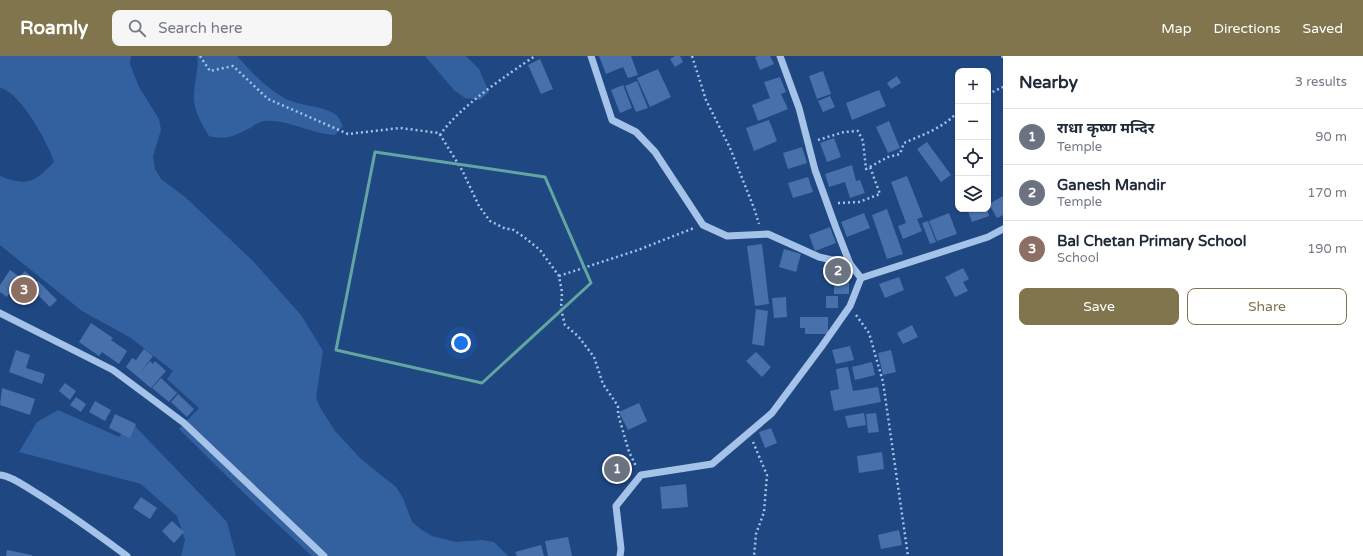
<!DOCTYPE html>
<meta charset="utf-8">
<style>
body{margin:0;font-family:"Varela Round","Noto Sans Devanagari",sans-serif;background:#f6f6f7;color:#1f2937}
.controls{position:absolute;right:12px;top:12px;display:grid;overflow:hidden;border-radius:8px;box-shadow:0 1px 3px #0004}
.controls button{width:36px;height:36px;display:grid;place-items:center;padding:0;border:0;border-bottom:1px solid #e0e1e3;background:#fff;color:#1f2937;font:20px sans-serif}
.you{position:absolute;left:461px;top:287px;width:14px;height:14px;margin:-10px;border:3px solid #fff;border-radius:50%;background:#1a73e8;box-shadow:0 0 0 6px #1a73e833}
.badge{display:grid;place-items:center;width:26px;height:26px;border-radius:50%;background:#80754c;color:#fff;font-size:13px;font-weight:700}
.pin{position:absolute;translate:-50% -50%;border:2px solid #fff;box-shadow:0 1px 4px #0006}
.list{margin:0;padding:0;list-style:none}
h2{display:flex;justify-content:space-between;align-items:center;height:52px;margin:0;padding:0 16px;font-size:17px}
h2 small{font-size:13px;font-weight:400;color:#747a83}
.list li{display:grid;grid-template-columns:26px 1fr auto;gap:12px;align-items:center;box-sizing:border-box;height:56px;padding:0 16px;border-top:1px solid #e0e1e3}
.list b{display:block;font-size:15px;white-space:nowrap}
.list p{margin:0;font-size:13px;white-space:nowrap;color:#747a83}
.list em{font-size:13px;font-style:normal;color:#747a83}
.actions{display:flex;gap:8px;padding:12px 16px}
.actions a{flex:1;padding:9px 0;border:1px solid #80754c;border-radius:8px;text-align:center;font-size:14px;color:#80754c}
.actions .main{background:#80754c;color:#fff}
.icon{flex:none;width:22px;height:22px;fill:none;stroke:currentColor;stroke-width:2;stroke-linecap:round;stroke-linejoin:round}
.map{position:relative;flex:none;width:1003px;height:500px;overflow:hidden}
header{display:flex;align-items:center;gap:24px;box-sizing:border-box;height:56px;padding:0 20px;background:#80754c;color:#fff}
header strong{font-size:19px}
nav{display:flex;gap:22px;margin-inline-start:auto;font-size:14px}
.search{width:280px;height:36px;background:#f6f6f7;display:flex;align-items:center;gap:10px;box-sizing:border-box;padding:0 14px;border-radius:8px;color:#747a83;font-size:15px}
main{display:flex}
aside{flex:1;background:#fff}
.map>svg:first-child{display:block}
</style>
<header>
<strong>Roamly</strong>
<div class="search"><svg class="icon" aria-label="search" viewBox="0 0 24 24"><circle cx="10" cy="10" r="6"/><path d="M15 15l6 6"/></svg>Search here</div>
<nav><a>Map</a><a>Directions</a><a>Saved</a></nav>
</header>
<main>
<div class="map">
<svg width="1003" height="500" viewBox="0 0 1003 500">
<rect width="100%" height="100%" fill="#1f4782"/>
<!-- green -->
<g fill="#3361a0">
<path d="M0 0H131L130 8 139 31 159 63 161 74 153 100 155 113 161 123 185 141 252 204 301 259 323 295 316 342 321 353 335 375 361 403 396 431 403 442 412 466 422 474 432 480 456 486 482 484 494 486 508 500H312L247 440 179 373 199 352 167 323 173 315 131 282 82 255 0 189V120C27 131 35 126 54 106 49 88 19 34 0 32Z"/>
<path d="M197 0H237C251 16 267 33 286 43 300 50 325 50 336 59 339 61 341 67 343 70L335 79C310 78 289 63 263 65 259 66 254 69 250 72 235 80 226 84 209 80 188 45 194 43 198 6Z"/>
<path d="M425 0H466L479 13 489 36 480 44 465 42 454 34Z"/>
<path d="M58 354 119 381 130 365 227 466 236 500H181L185 484 177 460 141 428 19 396 37 366Z"/>
</g>
<!-- building -->
<g fill="#4871ab">
<path d="M599 0H631L638 19 628 22 623 11 606 18Z"/>
<path d="M675 0H680L683 6 675 11 670 3Z"/>
<path d="M758 0H770L774 8 760 14 755 1Z"/>
<path d="M540 3 553 33 541 38 528 9Z"/>
<path d="M658 13 671 41 650 51 637 22Z"/>
<path d="M823 15 831 38 817 43 809 20Z"/>
<path d="M897 20 901 27 891 33 887 27Z"/>
<path d="M780 21 786 36 781 38 788 53 758 65 752 49 770 42 764 26Z"/>
<path d="M637 25 648 52 636 56 625 30Z"/>
<path d="M623 29 632 52 620 57 611 34Z"/>
<path d="M879 34 886 50 852 64 846 47Z"/>
<path d="M830 40 835 51 823 56 818 45Z"/>
<path d="M769 64 777 85 754 95 746 72Z"/>
<path d="M889 65 900 92 888 97 876 71Z"/>
<path d="M834 82 841 101 827 106 820 87Z"/>
<path d="M927 86 951 119 941 126 917 93Z"/>
<path d="M802 91 807 107 788 113 783 97Z"/>
<path d="M852 109 856 125 860 124 865 137 850 142 845 126 829 131 825 118Z"/>
<path d="M907 120 923 161 917 163 922 175 903 183 898 170 906 167 891 126Z"/>
<path d="M808 121 813 136 793 142 788 127Z"/>
<path d="M1003 140V159L997 162 989 148Z"/>
<path d="M887 153 903 198 887 203 872 159Z"/>
<path d="M967 153H987L989 160 972 166Z"/>
<path d="M864 157 870 172 847 181 841 166Z"/>
<path d="M949 157 957 178 937 185 929 165Z"/>
<path d="M928 165 936 186 930 188 922 167Z"/>
<path d="M830 171 836 187 815 195 809 179Z"/>
<path d="M762 188 769 248 755 250 747 190Z"/>
<path d="M784 193 801 198 796 216 779 211Z"/>
<path d="M963 212 969 223 963 226 968 235 955 241 945 221Z"/>
<path d="M10 214 20 221 7 241 0 236V229Z"/>
<path d="M25 215 36 225 31 229 21 219Z"/>
<rect x="834" y="220" width="15" height="18"/>
<path d="M899 221 904 234 885 242 879 228Z"/>
<path d="M38 225 57 244 50 251 31 232Z"/>
<rect x="826" y="240" width="12" height="12"/>
<path d="M786 241 787 261 774 262 772 242Z"/>
<path d="M756 253 768 255 764 290 752 288Z"/>
<path d="M800 261H828V278H805V272H800Z"/>
<path d="M91 267 113 282 111 284 127 295 119 308 102 296 99 300 79 286Z"/>
<path d="M912 269 918 281 903 288 897 277Z"/>
<path d="M850 290 854 304 836 308 832 294Z"/>
<path d="M144 293 153 300 140 317 150 305 153 308 155 305 166 315 151 332 126 311 132 302 136 304Z"/>
<path d="M16 294 30 299 26 312 45 318 42 328 9 316Z"/>
<path d="M891 294 896 316 883 319 878 297Z"/>
<path d="M756 296 771 311 762 321 746 305Z"/>
<path d="M872 306 875 319 855 324 852 311Z"/>
<path d="M848 311 853 335 878 331 881 346 834 355 830 335 839 333 836 313Z"/>
<path d="M161 322 177 337 169 346 152 332Z"/>
<path d="M65 327 76 335 70 344 59 335Z"/>
<path d="M2 332 35 343 30 359 0 349Z"/>
<path d="M178 338 194 353 187 361 171 346Z"/>
<path d="M76 341 86 348 81 356 70 349Z"/>
<path d="M95 345 111 354 105 365 89 356Z"/>
<path d="M639 347 647 365 628 374 619 356Z"/>
<path d="M864 357 866 369 848 372 845 360Z"/>
<path d="M876 357 879 376 868 377 866 358Z"/>
<path d="M115 358 136 368 130 382 109 372Z"/>
<path d="M771 372 777 387 765 392 759 376Z"/>
<path d="M882 396 884 413 859 417 857 400Z"/>
<path d="M686 428 688 451 662 453 660 431Z"/>
<path d="M141 441 157 452 150 463 133 452Z"/>
<path d="M172 465 184 476 174 487 162 475Z"/>
<path d="M899 474 902 489 881 493 878 479Z"/>
<path d="M568 481 572 500H548L545 485Z"/>
<path d="M541 489 544 500H517L515 496Z"/>
<path d="M7 494 32 499V500H6Z"/>
</g>
<g fill="none" stroke-linecap="round" stroke-linejoin="round">
<!-- path -->
<g stroke="#a5c2e9" stroke-width="2.5" stroke-dasharray="2 3" stroke-linecap="butt">
<path d="M200 0 210 15 233 10 268 43 348 78 400 72 439 77 462 114 479 150 490 165 506 173H512L524 181 540 194 559 220 562 236 561 253 565 269 578 280 594 301 603 328 618 350V358L629 396 636 410"/>
<path d="M692 0 706 44 730 92 754 152 759 168"/>
<path d="M1002 0 1003 2"/>
<path d="M988 38 1003 31"/>
<path d="M440 79C459 51 507 19 535 0"/>
<path d="M818 84 844 76 858 75 863 85 866 113 888 101 900 98 904 87C922 79 946 71 958 55"/>
<path d="M838 147 859 146 880 138 870 111"/>
<path d="M559 220 638 194 694 172"/>
<path d="M856 259 869 277 883 326 908 500"/>
<path d="M753 386 767 419 764 456 756 478 754 500"/>
</g>
<!-- minor -->
<g stroke="#a5c2e9" stroke-width="7">
<path d="M591 0 612 64 636 76 655 96 703 169 727 180 768 178 819 201 850 208"/>
<path d="M780 0 799 52 815 114 836 172 850 208 861 222"/>
<path d="M861 222 988 181 1003 173"/>
<path d="M0 257 113 314 156 346 184 367 324 500"/>
<path d="M0 419C11 420 23 429 33 435 66 455 96 477 127 500"/>
<path d="M620 500 621 493 616 450 641 419 712 408 772 357 822 290 850 250 861 222"/>
</g>
</g>
<!-- marked area -->
<path fill="none" stroke="#63a6a1" stroke-width="3" stroke-linejoin="round" d="M375 96 545 121 591 227 482 327 336 294Z"/>
</svg>
<div class="controls">
<button>+</button>
<button>−</button>
<button><svg class="icon" aria-label="locate" viewBox="0 0 24 24"><circle cx="12" cy="12" r="6"/><path d="M12 2v4M12 18v4M2 12h4M18 12h4"/></svg></button>
<button><svg class="icon" aria-label="layers" viewBox="0 0 24 24"><path d="M12 4l9 5-9 5-9-5zM3 14l9 5 9-5"/></svg></button>
</div>
<div class="you"></div>
<div class="pin badge" style="left:617px;top:413px;background:#6b7280">1</div>
<div class="pin badge" style="left:838px;top:215px;background:#6b7280">2</div>
<div class="pin badge" style="left:24px;top:234px;background:#8d6e63">3</div>
</div>
<aside>
<h2>Nearby<small>3 results</small></h2>
<ul class="list">
<li><span class="badge" style="background:#6b7280">1</span><div><b>राधा कृष्ण मन्दिर</b><p>Temple</p></div><em>90 m</em></li>
<li><span class="badge" style="background:#6b7280">2</span><div><b>Ganesh Mandir</b><p>Temple</p></div><em>170 m</em></li>
<li><span class="badge" style="background:#8d6e63">3</span><div><b>Bal Chetan Primary School</b><p>School</p></div><em>190 m</em></li>
</ul>
<div class="actions"><a class="main">Save</a><a>Share</a></div>
</aside>
</main>
